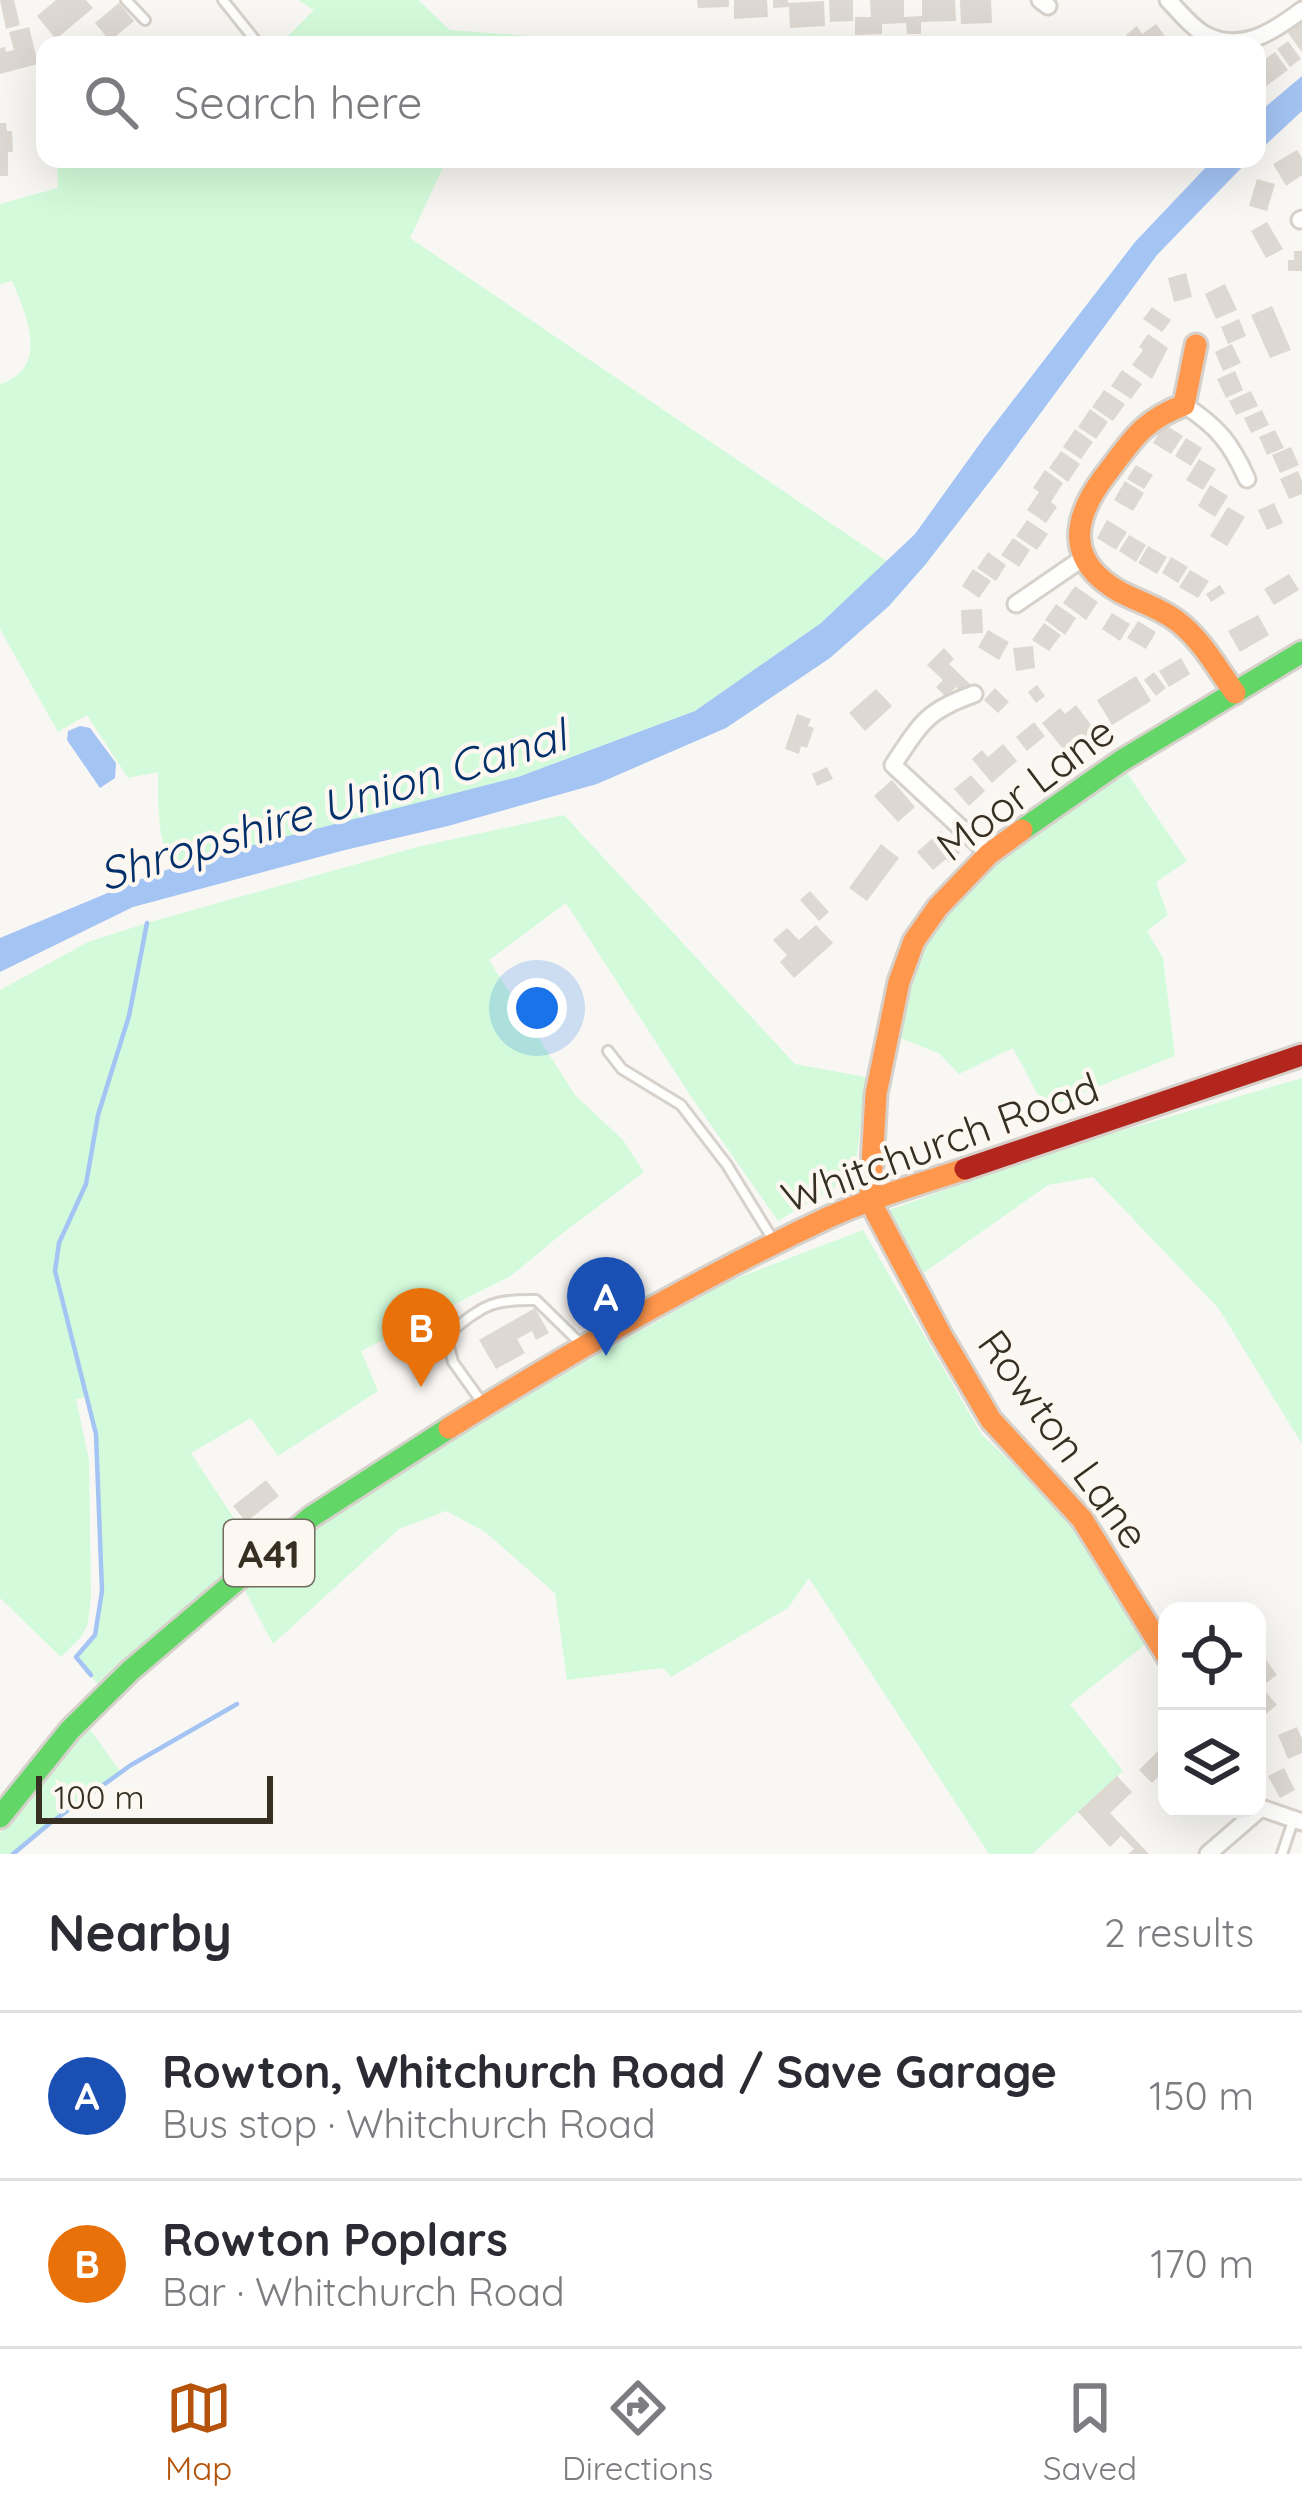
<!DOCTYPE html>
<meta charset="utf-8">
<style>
body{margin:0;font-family:Quicksand,sans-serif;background:#f2f2f3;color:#2b2b33}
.controls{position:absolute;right:36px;bottom:36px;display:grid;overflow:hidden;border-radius:24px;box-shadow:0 12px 48px #0002}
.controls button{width:108px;height:108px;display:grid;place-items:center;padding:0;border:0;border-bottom:3px solid #e1e1e2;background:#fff;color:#2b2b33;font:60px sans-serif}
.scale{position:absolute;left:36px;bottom:30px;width:237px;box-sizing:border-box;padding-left:12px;border:6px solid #372f22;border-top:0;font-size:33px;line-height:42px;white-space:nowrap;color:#372f22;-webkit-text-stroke:9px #fcf8f1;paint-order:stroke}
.you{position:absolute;left:537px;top:1008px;width:42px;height:42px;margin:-30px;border:9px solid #fff;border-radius:50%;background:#1a73e8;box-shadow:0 0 0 18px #1a73e833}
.badge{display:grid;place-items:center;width:78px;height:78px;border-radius:50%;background:#b45309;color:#fff;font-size:39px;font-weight:700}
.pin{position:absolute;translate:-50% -99px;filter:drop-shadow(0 3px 6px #0008)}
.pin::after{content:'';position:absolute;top:63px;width:42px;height:36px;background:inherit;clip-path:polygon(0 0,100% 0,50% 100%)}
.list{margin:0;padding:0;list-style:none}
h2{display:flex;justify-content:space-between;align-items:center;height:156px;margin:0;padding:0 48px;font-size:51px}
h2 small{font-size:39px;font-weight:400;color:#7c7c81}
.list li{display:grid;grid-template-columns:78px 1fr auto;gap:36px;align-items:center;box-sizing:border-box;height:168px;padding:0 48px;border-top:3px solid #e1e1e2}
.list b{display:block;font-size:45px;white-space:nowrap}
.list p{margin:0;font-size:39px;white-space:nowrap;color:#7c7c81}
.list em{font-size:39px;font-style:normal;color:#7c7c81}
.icon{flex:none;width:66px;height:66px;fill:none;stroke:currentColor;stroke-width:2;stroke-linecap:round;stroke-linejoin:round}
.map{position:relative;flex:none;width:1302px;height:1854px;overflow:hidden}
.search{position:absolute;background:#fff;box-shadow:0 12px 48px #0002;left:36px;right:36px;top:36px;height:132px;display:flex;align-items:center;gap:30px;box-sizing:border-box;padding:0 42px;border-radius:24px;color:#7c7c81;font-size:45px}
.sheet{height:492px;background:#fff}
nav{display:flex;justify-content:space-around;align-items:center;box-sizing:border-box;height:168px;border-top:3px solid #e1e1e2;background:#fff;font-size:33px;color:#7c7c81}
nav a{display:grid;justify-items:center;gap:6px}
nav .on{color:#b45309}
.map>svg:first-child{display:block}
</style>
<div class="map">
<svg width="1302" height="1854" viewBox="0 0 1302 1854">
<rect width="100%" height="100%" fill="#f9f7f4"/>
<!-- green -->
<g fill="#d3fbdb">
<path d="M298 0H418L450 30 531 36 552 42 551 45H279L314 10Z"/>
<path d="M57 159H447L410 238 888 562 821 623 695 711 518 777 234 850 172 868C157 837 158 806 158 772L128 778 87 715 58 732 0 629V384C50 368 27 316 12 281L0 284V204L58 188Z"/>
<path d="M1127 773 1187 861 1156 882 1168 915 1147 931 1163 958 1175 1056 1045 1108 1013 1048 959 1074 940 1054 898 1037C903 1010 906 981 916 955 922 941 934 929 943 917 995 855 1059 815 1127 773Z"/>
<path d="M564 815 795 1064 866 1077 857 1156 845 1181 778 1221 690 1095 566 903 489 960 575 1095 623 1140 644 1172 559 1236 511 1276 361 1351 378 1391 278 1456 251 1418 191 1453 254 1549 98 1685 76 1657 95 1635 102 1591 96 1434 86 1397 76 1399 89 1460 91 1597 88 1624 81 1637 61 1657 0 1598V990L88 942 147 923 417 847Z"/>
<path d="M1302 1078V1444L1219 1309 1093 1177 1048 1185 922 1274 889 1210 1066 1147Z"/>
<path d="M863 1230 982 1435 1070 1517 1147 1643 1070 1704 1123 1771 1032 1854H989L809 1578 788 1608 671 1677 663 1668 567 1680 555 1593 484 1531 446 1511 399 1529 273 1644 244 1589 312 1532 385 1479 555 1379 727 1282Z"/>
<path d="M89 1728 122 1774 49 1824 13 1854H0V1834L25 1798Z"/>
</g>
<!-- water -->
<g fill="#a4c4f4">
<path d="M1302 76V111L1257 153V114Z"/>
<path d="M1205 159H1250L1157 255 1001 467 925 565 889 606 830 658 726 728 597 784 448 826 345 850 133 907 0 972V938L153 874 234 850 518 777 695 711 821 623 915 534 984 438 1135 242 1208 165Z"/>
<path d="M80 726 90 728 116 763 115 778 100 788 67 740 68 731Z"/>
</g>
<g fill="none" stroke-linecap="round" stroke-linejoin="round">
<!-- stream -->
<g stroke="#a4c4f4" stroke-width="4.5">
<path d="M91 1675 76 1657 95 1635 102 1591 96 1434 55 1271 59 1243 86 1184 98 1115 129 1016 147 923"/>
<path d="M13 1854 49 1824 131 1765 237 1704"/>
</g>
</g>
<!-- building -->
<g fill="#ddd8d1">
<path d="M0 0H14L20 25 6 29Z"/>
<path d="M56 0H86L93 8 56 39 37 16Z"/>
<path d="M697 0H729V7L698 8Z"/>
<path d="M734 0H767L768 17 734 19Z"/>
<path d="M773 0H788V3L824 1 825 26 790 28 789 7 773 8Z"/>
<path d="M829 0H853V21L830 22Z"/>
<path d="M870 0H904V17L922 16V0H955L956 21 921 22V34H907L906 23 882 24V34L855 35V17H871Z"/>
<path d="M960 0H991L992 23 961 24Z"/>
<path d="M119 3 134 21 110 41 95 23Z"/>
<path d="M1302 22V52L1288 33Z"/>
<path d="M1156 24 1167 39 1160 45H1134L1126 35 1137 26 1142 34Z"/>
<path d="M29 27 38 64 0 74V48L5 47 6 52 14 50 9 32Z"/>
<path d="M1288 41 1301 59 1290 67 1277 49Z"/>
<path d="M1275 52 1288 70 1265 87 1257 76V65Z"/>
<path d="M0 123H6L7 131H12L13 152H8V176H0Z"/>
<path d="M1297 150 1302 158V175L1286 186 1273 164Z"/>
<path d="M1257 179 1275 184 1267 211 1249 206Z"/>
<path d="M1267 222 1283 249 1266 258 1251 231Z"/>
<path d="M1294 251H1302V271H1288V260H1294Z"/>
<path d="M1186 273 1192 297 1174 302 1168 278Z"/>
<path d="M1225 284 1237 310 1216 319 1205 294Z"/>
<path d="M1272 306 1291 350 1270 358 1251 315Z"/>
<path d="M1152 307 1171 320 1162 332 1143 319Z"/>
<path d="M1239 319 1246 336 1228 344 1221 327Z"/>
<path d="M1148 334 1168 348 1152 379 1132 365 1143 350 1139 347Z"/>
<path d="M1232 344 1241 363 1223 371 1215 352Z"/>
<path d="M1122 370 1142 384 1131 399 1111 386Z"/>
<path d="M1235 371 1243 390 1226 398 1217 379Z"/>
<path d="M1104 390 1125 404 1113 421 1092 407Z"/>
<path d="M1251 391 1258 406 1236 415 1229 401Z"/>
<path d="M1090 409 1108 422 1096 439 1078 427Z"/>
<path d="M1262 410 1269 425 1251 433 1244 418Z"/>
<path d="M1164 424 1183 436 1171 454 1153 443Z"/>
<path d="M1075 429 1093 442 1081 459 1063 447Z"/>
<path d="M1275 430 1284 448 1267 455 1259 437Z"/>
<path d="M1186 438 1202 448 1191 466 1175 456Z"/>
<path d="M1291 447 1299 465 1280 473 1272 455Z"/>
<path d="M1061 451 1080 464 1068 482 1049 468Z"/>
<path d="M1199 459 1216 469 1203 490 1186 480Z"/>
<path d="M1136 465 1153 475 1144 489 1127 479Z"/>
<path d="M1045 470 1063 483 1051 502 1057 507 1046 523 1027 510 1039 492 1033 488Z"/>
<path d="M1298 471 1302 481V494L1289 499 1280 479Z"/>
<path d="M1125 481 1144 493 1133 511 1114 500Z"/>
<path d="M1210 485 1228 496 1215 517 1198 506Z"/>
<path d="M1274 503 1283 523 1267 530 1258 510Z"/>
<path d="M1228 507 1245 517 1227 546 1210 536Z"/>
<path d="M1027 520 1048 534 1037 550 1016 536Z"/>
<path d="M1107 520 1127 532 1116 550 1097 538Z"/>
<path d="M1129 535 1146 545 1136 562 1119 551Z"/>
<path d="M1013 538 1030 550 1019 567 1001 555Z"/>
<path d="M1148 546 1167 557 1157 574 1138 563Z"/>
<path d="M988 552 1006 565 996 581 977 568Z"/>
<path d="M1171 557 1188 567 1178 583 1162 573Z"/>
<path d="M973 569 991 581 979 598 962 586Z"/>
<path d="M1190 570 1209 581 1198 598 1179 587Z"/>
<path d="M1289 574 1299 590 1274 605 1264 589Z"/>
<path d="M1220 585 1225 593 1211 602 1206 594Z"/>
<path d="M1075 586 1098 602 1086 620 1063 603Z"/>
<path d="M1056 604 1076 618 1065 635 1045 620Z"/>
<path d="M982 609 983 633 962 634 961 610Z"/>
<path d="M1112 613 1130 624 1120 641 1102 629Z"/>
<path d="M1258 615 1269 635 1240 652 1228 631Z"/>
<path d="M1138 621 1156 632 1146 649 1127 638Z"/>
<path d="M1044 623 1061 635 1049 651 1032 640Z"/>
<path d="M988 630 1009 642 999 660 978 647Z"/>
<path d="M1033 646 1035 668 1016 671 1013 648Z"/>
<path d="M944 648 954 659 949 664 971 685 962 694 956 687 946 697 936 687 943 680 927 665Z"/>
<path d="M1181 658 1190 674 1169 687 1159 671Z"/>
<path d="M1154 672 1166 688 1156 696 1144 680Z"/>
<path d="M1136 676 1151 701 1112 725 1097 700Z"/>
<path d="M1037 685 1045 696 1036 703 1028 692Z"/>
<path d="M995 688 1009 702 998 713 984 700Z"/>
<path d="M876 689 892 706 865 731 849 713Z"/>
<path d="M1076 705 1097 733 1082 744 1078 739 1064 750 1042 723 1060 708 1065 714Z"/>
<path d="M797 714 811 719 808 726 814 728 807 748 801 746 799 754 785 749Z"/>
<path d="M1034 722 1045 736 1027 751 1016 737Z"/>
<path d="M1003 744 1017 761 992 783 972 759 982 750 988 757Z"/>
<path d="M827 767 833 779 817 786 812 774Z"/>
<path d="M971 775 985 791 969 806 954 789Z"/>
<path d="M892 780 915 807 898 822 874 796Z"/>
<path d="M941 831 960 853 949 863 946 859 933 870 917 852Z"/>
<path d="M881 844 899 858 867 901 849 888Z"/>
<path d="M810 891 829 912 819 921 800 900Z"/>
<path d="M816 925 833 943 794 978 780 962 787 955 773 940 787 928 799 940Z"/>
<path d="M535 1308 549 1333 536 1340 532 1331 517 1339 525 1353 496 1369 479 1340Z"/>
<path d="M266 1480 279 1496 246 1522 233 1506Z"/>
<path d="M1262 1654 1277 1675 1257 1690V1657Z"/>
<path d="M1266 1692 1277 1705 1257 1721V1699Z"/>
<path d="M1297 1727 1302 1739V1753L1288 1759 1278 1735Z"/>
<path d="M1161 1748 1167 1754V1775L1164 1771 1152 1783 1139 1770Z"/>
<path d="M1284 1768 1295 1790 1280 1798 1268 1776Z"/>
<path d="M1117 1776 1132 1792 1110 1813 1149 1854H1128L1134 1849 1121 1836 1110 1847 1078 1812Z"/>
</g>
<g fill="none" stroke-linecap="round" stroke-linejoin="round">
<defs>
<g id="lane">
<path d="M126 0 145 20"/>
<path d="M223 0 259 45"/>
<path d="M608 1051 622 1069 681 1105 727 1165 772 1238"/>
<path d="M481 1401 453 1362 446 1335C483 1307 488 1299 536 1300L579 1342"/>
<path d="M1282 1854 1293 1821"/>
</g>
<g id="street">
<path d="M1040 0 1048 6"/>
<path d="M1168 0C1179 11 1190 26 1204 34 1240 54 1273 32 1302 10"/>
<path d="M1300 220 1302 219"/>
<path d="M1184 405C1217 426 1231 443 1247 479"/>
<path d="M1016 604 1083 558"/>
<path d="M974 694C926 711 921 723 893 765L989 854"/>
<path d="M1261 1808 1302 1822"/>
<path d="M1208 1854 1261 1808"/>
</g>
<g id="fast">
<path d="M1022 830 1121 761 1302 652"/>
<path d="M0 1817 70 1730 130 1671 311 1517 449 1428"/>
</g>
<g id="slow">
<path d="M1196 345 1184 405C1141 421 1131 442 1104 477 1071 521 1067 562 1120 592 1139 602 1160 608 1177 621 1202 640 1217 668 1235 693"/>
<path d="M1022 830 989 854 938 907 914 941 899 982 876 1094 870 1201 941 1335 991 1420 1082 1519 1167 1656"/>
<path d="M449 1428C571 1352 697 1279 827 1218 871 1198 919 1184 965 1169"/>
</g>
<path id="jam" d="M965 1169 1302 1055"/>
</defs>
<!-- lane casing -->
<use href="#lane" stroke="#d6d1ca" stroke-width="14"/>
<!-- street casing -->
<use href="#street" stroke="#d6d1ca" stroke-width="21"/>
<!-- fast casing -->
<use href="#fast" stroke="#d6d1ca" stroke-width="27"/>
<!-- slow casing -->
<use href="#slow" stroke="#d6d1ca" stroke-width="27"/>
<!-- jam casing -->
<use href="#jam" stroke="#d6d1ca" stroke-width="27"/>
<!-- lane -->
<use href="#lane" stroke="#fefefd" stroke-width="8"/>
<!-- street -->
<use href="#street" stroke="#fefefd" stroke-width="15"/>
<!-- fast -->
<use href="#fast" stroke="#63d668" stroke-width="21"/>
<!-- slow -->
<use href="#slow" stroke="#ff974d" stroke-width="21"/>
<!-- jam -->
<use href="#jam" stroke="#b3261e" stroke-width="21"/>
</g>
<g text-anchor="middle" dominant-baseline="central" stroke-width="9" stroke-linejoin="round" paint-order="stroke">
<!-- shield labels -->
<rect fill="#fcf8f1" stroke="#726b60" stroke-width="3" x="224" y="1520" width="90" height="66" rx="9"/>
<g font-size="39" font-weight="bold" fill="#372f22">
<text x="269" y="1553">A41</text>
</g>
<!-- street labels -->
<g font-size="42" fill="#372f22" stroke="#fcf8f1">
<text transform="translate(1025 788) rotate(-37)">Moor Lane</text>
<text transform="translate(940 1142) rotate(-20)">Whitchurch Road</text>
<text transform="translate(1064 1439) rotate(54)">Rowton Lane</text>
</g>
<!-- water labels -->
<g font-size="45" font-style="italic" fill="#032f6b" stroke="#fcf8f1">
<text transform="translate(332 804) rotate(-17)">Shropshire Union Canal</text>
</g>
</g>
</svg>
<div class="controls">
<button><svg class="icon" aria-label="locate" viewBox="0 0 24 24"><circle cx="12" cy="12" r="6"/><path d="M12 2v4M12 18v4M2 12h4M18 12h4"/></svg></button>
<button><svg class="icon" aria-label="layers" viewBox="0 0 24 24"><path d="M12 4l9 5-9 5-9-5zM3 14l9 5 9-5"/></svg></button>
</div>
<div class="scale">100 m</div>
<div class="you"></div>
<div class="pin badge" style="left:606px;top:1356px;background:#1a4fb4">A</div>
<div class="pin badge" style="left:421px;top:1387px;background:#e8710a">B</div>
<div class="search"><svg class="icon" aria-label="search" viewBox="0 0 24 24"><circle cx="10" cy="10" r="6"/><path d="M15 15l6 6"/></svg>Search here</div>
</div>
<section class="sheet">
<h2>Nearby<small>2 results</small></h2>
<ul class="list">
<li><span class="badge" style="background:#1a4fb4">A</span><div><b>Rowton, Whitchurch Road / Save Garage</b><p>Bus stop · Whitchurch Road</p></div><em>150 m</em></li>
<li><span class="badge" style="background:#e8710a">B</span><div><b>Rowton Poplars</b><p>Bar · Whitchurch Road</p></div><em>170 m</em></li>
</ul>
</section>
<nav>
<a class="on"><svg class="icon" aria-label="map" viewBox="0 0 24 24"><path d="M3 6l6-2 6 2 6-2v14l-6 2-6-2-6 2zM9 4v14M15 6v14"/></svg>Map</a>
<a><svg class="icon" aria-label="directions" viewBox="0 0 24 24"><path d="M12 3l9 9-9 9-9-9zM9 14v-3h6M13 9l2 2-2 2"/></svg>Directions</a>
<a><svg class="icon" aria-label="saved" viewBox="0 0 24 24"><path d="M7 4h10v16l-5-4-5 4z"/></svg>Saved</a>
</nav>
